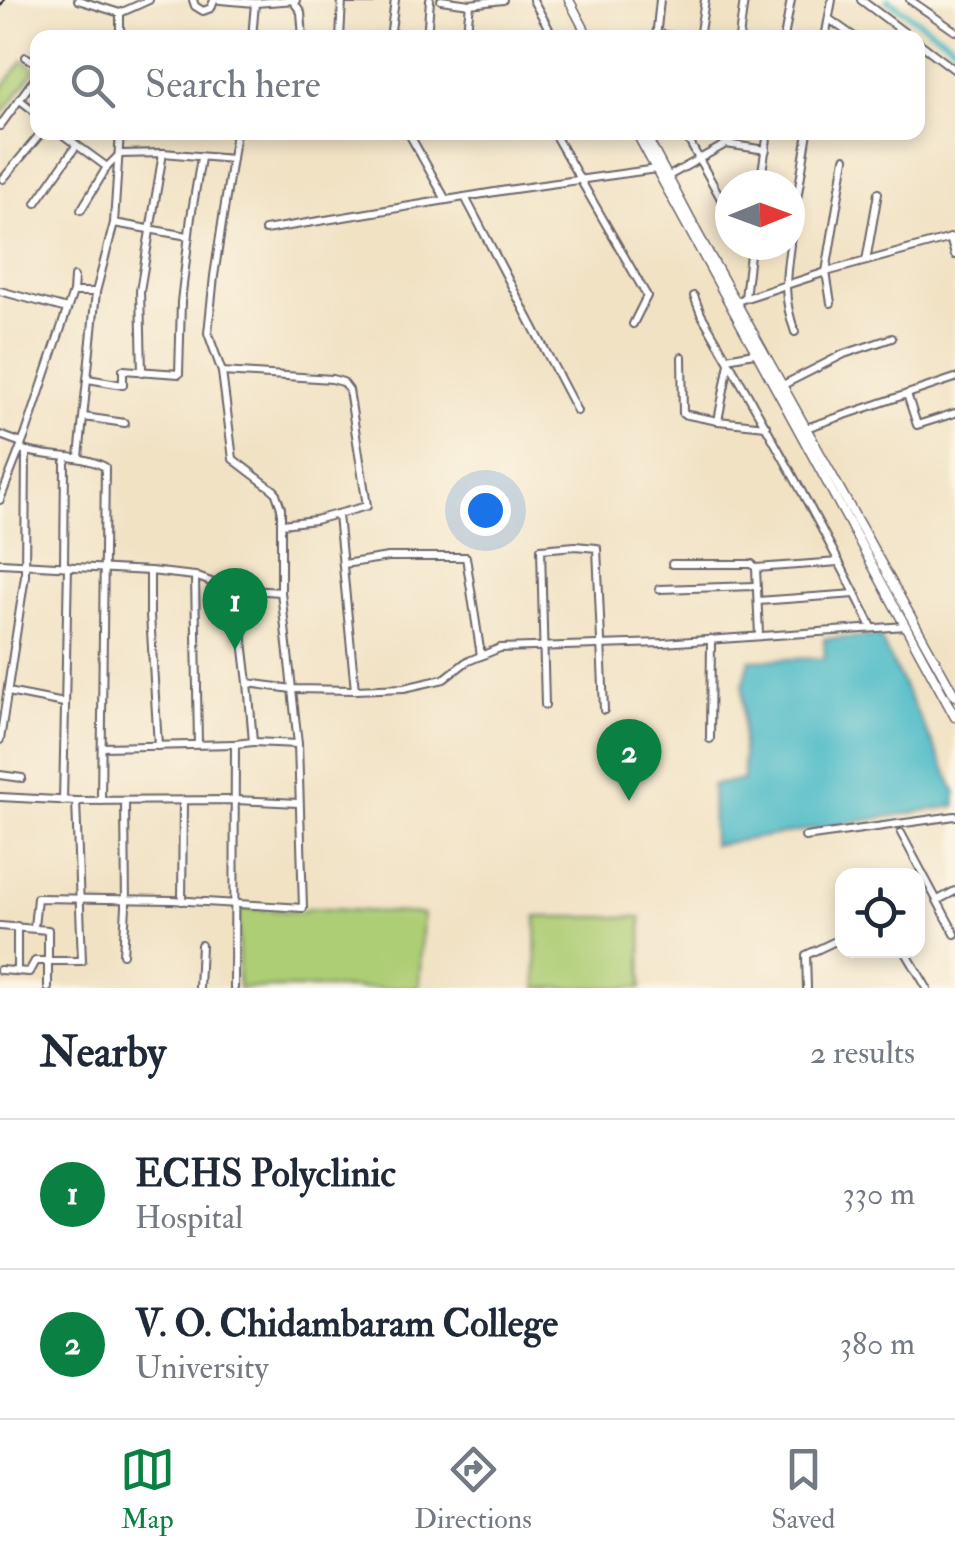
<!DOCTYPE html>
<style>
body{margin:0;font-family:"IM FELL Double Pica",serif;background:#f6f6f7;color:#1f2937}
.controls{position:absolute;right:30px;bottom:30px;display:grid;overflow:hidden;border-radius:20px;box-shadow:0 5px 15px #0003}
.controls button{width:90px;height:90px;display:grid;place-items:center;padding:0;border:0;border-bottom:2px solid #e0e1e3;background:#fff;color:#1f2937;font:50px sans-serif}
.compass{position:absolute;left:715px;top:170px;width:90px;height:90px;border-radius:50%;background:#fff;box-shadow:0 5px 15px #0003;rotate:89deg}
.you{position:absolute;left:485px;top:510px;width:35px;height:35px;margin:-25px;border:8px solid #fff;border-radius:50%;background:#1a73e8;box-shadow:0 0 0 15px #1a73e833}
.badge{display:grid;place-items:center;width:65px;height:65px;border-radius:50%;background:#0b8043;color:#fff;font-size:32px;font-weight:700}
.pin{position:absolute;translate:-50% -82px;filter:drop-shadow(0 2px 5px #0008)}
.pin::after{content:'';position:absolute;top:52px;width:35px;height:30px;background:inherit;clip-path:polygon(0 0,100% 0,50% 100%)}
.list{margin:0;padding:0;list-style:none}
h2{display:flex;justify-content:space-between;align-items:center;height:130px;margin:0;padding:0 40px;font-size:42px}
h2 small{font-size:32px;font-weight:400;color:#747a83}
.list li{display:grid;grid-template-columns:65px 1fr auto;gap:30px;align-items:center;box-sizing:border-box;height:150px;padding:0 40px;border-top:2px solid #e0e1e3}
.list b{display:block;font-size:38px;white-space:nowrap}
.list p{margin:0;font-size:32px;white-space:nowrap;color:#747a83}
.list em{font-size:32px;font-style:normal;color:#747a83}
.icon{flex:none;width:55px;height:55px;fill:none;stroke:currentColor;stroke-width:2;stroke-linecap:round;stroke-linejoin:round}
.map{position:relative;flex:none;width:955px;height:988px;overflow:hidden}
.search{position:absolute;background:#fff;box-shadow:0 5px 15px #0003;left:30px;right:30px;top:30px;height:110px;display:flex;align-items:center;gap:25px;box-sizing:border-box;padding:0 35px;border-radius:20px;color:#747a83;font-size:38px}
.sheet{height:430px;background:#fff}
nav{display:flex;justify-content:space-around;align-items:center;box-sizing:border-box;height:140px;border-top:2px solid #e0e1e3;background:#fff;font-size:28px;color:#747a83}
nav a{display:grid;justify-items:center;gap:5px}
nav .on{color:#0b8043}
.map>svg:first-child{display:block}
</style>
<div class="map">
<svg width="955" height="988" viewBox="0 0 955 988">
<rect width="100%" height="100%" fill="#fcf5e5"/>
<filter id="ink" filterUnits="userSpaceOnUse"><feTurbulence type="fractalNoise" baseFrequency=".01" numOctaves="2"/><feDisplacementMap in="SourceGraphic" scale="20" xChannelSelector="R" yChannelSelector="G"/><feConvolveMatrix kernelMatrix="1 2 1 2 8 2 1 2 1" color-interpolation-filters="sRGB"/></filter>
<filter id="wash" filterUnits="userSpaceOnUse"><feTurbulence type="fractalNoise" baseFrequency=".0048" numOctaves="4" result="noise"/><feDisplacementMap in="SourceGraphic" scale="40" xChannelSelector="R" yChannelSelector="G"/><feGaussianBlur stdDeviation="2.25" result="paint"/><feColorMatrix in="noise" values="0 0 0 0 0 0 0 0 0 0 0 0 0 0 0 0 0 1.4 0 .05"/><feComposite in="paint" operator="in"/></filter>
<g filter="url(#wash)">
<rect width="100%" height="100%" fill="#f1e2c4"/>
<!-- green -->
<g fill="#aece76" stroke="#687858" stroke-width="2.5">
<path d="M23 60 36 69 0 117V91Z"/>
<path d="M239 908 303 912 307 908 423 914 419 988H238Z"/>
<path d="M536 917H641L642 988H537Z"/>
</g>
<!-- water -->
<path fill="#4ebbc8" stroke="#386e82" stroke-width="2.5" d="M879 636 945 769 955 792V806L713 845 712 785 743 780V686L750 660 825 658 824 639Z"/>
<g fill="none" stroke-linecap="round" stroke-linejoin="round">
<!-- canal -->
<path stroke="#4ebbc8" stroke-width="6" d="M888 0 955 46"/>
</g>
</g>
<g filter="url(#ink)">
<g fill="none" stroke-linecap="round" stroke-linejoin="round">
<defs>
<g id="minor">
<path d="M78 0 120 13V38"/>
<path d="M193 0 195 6 203 11 211 8 214 0"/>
<path d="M220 0 255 3 296 0"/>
<path d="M342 0H373"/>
<path d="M441 0 470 4 503 0"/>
<path d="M533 0 554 38"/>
<path d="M861 0 912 38"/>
<path d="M910 0 955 31"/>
<path d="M293 1 301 12 303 38"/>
<path d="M120 13 149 0"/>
<path d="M829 19 856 38"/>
<path d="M656 34 691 38"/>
<path d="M252 38 255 3"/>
<path d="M340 38 342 0"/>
<path d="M390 38 395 0"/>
<path d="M427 38 430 0"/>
<path d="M466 38 470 4"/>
<path d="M656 38 660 0"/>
<path d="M699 38 705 0"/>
<path d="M739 38 744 0"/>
<path d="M784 38 791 0"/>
<path d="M825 38 832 0"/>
<path d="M918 42 955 70"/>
<path d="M26 57 38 64"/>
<path d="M20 100 38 114"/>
<path d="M0 126 38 74"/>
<path d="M59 132 107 167 120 154 163 153 232 159"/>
<path d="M236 132 214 276 208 333 222 372 233 459 275 491 281 508V592L292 689 355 690 404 688 444 679 466 662 500 648 663 643 906 626"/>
<path d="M408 132 446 200"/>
<path d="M553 132 647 296 633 324"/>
<path d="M684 132 730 215"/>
<path d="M667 177 726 144 766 150"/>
<path d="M3 179 42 132"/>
<path d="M760 185 768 132"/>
<path d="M465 197 577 411"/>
<path d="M36 203 76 146"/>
<path d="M81 210 107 167"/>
<path d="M114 223 188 236"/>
<path d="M265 230 507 190 656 169"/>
<path d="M950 238 955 255"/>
<path d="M790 242 808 132"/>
<path d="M790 245C785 281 783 298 795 332"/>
<path d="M866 261 878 193"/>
<path d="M0 291 67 309"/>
<path d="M73 292 74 277"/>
<path d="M694 296 701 314C761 416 819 520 872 627"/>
<path d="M745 298 751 245"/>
<path d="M737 301 826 272 955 237"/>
<path d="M831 303 826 272 845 158"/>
<path d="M682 357 683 414 718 421 729 363"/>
<path d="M727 358 754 353"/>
<path d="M142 372 140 291 163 153"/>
<path d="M222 372 332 379 343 382 349 390 367 506 315 520 282 524"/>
<path d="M88 379 123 385V370L179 374 181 302 191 217 201 158"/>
<path d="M779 387 844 354 892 338"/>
<path d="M907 394 917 425 955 413"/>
<path d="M84 417 125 423"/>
<path d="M718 421 766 426"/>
<path d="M806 428 955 378"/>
<path d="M0 435 22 443"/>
<path d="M20 449C48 459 79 453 105 467L101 801"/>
<path d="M79 457 96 292"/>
<path d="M0 500 26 433 73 292H96L114 223 120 132"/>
<path d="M338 515 355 690"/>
<path d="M0 563 150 571 195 576 219 585 249 590 281 592"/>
<path d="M344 564 388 557H466L481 656"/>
<path d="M672 564H752L756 568 839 562"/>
<path d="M64 566 65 463 67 457"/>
<path d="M756 568 759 635"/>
<path d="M150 571V615L158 746"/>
<path d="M195 576 198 744"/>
<path d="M659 589 756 586"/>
<path d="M758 601 855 594"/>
<path d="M8 692 64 703"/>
<path d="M545 705 541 549 575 546 597 548 604 710"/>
<path d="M710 739 711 639"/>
<path d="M0 740 25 576 26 452"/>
<path d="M253 742 298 744"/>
<path d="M102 747 235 744"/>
<path d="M0 775 22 778"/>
<path d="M0 797 76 801 82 961H35L29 972 0 970"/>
<path d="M63 801 68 566"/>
<path d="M76 801 236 800 298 803"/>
<path d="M901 833 955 934"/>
<path d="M805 837 955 816"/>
<path d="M938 900 955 891"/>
<path d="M182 901 183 801"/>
<path d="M0 926 48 930V988"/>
<path d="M34 927 37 898 172 900 303 908 298 744 292 689 248 683 243 641 242 589"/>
<path d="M905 951 927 988"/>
<path d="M123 954 126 907 125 802"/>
<path d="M17 972V926"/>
<path d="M199 988 201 945"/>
<path d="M234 988 235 744 253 742 248 683"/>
<path d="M807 988 806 955 842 938"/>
</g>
<g id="major">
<path d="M569 0 589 38"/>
<path d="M636 132 955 717"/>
<path d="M644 132 698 234 955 696"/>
</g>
</defs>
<!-- minor casing -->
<use href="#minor" stroke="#6a656b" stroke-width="10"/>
<!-- major casing -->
<use href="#major" stroke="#6a656b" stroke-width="11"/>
<!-- minor -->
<use href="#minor" stroke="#fff" stroke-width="6"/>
<!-- major -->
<use href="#major" stroke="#fff" stroke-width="8"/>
<!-- rail -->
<path stroke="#22223b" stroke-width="2.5" d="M0 6 4 0"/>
</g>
</g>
</svg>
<div class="controls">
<button><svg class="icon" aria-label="locate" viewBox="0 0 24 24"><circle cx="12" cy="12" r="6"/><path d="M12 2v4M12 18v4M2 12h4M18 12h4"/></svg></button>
</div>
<svg class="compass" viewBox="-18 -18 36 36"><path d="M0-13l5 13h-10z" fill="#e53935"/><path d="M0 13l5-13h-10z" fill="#747a83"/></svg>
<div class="you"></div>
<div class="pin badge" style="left:235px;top:650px">1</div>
<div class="pin badge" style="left:629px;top:801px">2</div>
<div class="search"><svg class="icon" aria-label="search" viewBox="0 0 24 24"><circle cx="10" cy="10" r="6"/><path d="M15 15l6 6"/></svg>Search here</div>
</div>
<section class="sheet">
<h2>Nearby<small>2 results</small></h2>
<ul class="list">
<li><span class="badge">1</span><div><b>ECHS Polyclinic</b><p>Hospital</p></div><em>330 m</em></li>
<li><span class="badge">2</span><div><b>V. O. Chidambaram College</b><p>University</p></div><em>380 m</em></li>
</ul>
</section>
<nav>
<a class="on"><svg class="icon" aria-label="map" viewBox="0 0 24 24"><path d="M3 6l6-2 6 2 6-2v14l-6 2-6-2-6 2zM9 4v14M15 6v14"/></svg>Map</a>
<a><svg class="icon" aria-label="directions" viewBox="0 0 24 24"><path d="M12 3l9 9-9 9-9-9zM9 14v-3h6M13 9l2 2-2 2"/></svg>Directions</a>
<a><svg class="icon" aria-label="saved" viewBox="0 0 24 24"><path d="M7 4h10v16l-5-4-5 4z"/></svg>Saved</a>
</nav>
